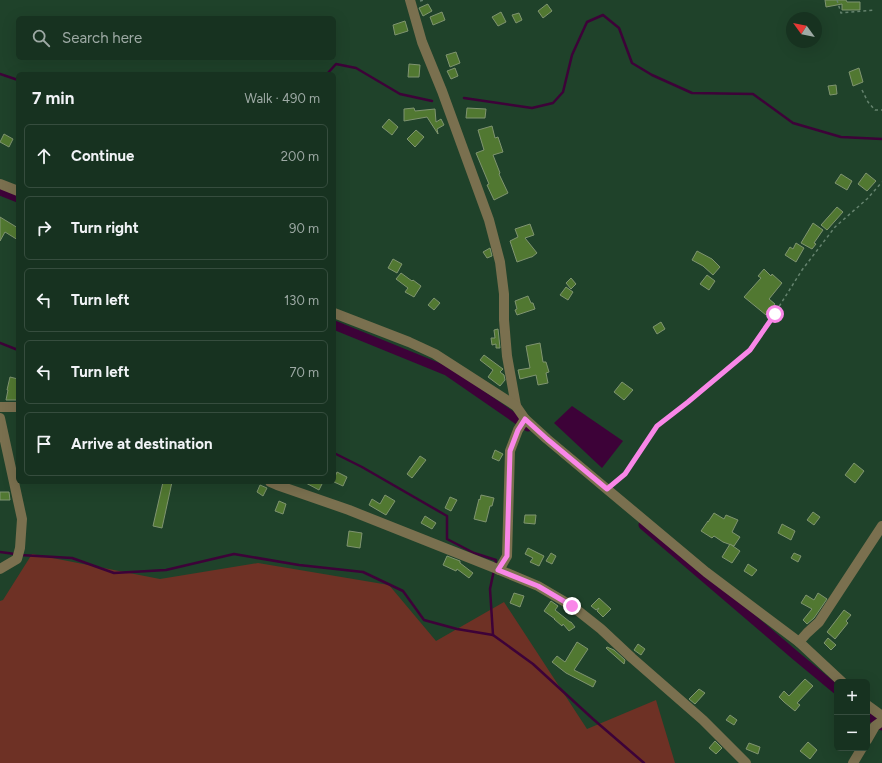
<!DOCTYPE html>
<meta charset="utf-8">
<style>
body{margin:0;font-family:Figtree,sans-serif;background:#203a29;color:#f1f3f6}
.controls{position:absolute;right:12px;bottom:12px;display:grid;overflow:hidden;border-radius:6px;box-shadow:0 4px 16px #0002}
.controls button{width:36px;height:36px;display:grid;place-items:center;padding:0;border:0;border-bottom:1px solid #364d3e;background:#173220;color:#f1f3f6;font:20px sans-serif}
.compass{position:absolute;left:786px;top:12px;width:36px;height:36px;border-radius:50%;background:#173220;box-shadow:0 4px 16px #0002;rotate:303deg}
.stop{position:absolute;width:12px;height:12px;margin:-9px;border:3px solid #f987e8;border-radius:50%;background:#fff}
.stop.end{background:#f987e8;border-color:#fff;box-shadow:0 1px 4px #0008}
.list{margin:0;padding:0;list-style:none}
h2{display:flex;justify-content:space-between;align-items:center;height:52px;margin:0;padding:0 16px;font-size:17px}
h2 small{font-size:13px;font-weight:400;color:#9eaaa5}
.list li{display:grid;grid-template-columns:26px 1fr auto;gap:12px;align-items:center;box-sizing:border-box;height:64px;margin:0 8px 8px;padding:0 8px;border:1px solid #364d3e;border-radius:6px}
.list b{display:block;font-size:15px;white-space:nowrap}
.list em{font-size:13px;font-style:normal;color:#9eaaa5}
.icon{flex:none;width:22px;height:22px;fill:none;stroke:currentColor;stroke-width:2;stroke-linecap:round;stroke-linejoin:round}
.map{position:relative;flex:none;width:882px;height:763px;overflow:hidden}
.search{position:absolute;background:#173220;box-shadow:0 4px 16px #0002;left:16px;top:16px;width:320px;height:44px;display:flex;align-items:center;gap:10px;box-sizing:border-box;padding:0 14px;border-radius:6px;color:#9eaaa5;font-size:15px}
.panel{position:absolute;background:#173220;box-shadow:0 4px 16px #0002;left:16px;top:72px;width:320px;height:412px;border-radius:6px}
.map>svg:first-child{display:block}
</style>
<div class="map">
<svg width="882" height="763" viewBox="0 0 882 763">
<rect width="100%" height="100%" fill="#1f422a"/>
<!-- green -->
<path fill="#6e3125" d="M32 554 160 579 258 563 389 585 436 641 504 602 587 729 656 700 675 763H0V601L3 600Z"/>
<!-- water -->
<path fill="#3d0238" d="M572 406 623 441 602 468 554 423Z"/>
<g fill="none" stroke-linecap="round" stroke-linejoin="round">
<!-- stream -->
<g stroke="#3d0238" stroke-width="2.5">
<path d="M0 74 18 80"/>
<path d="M327 74 336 64 356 68 400 94 432 101"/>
<path d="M464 98 532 108 553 103 563 92 572 55 587 22 603 15 619 28 632 63 652 75 692 93 753 94 793 123 841 137 882 139"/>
<path d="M0 343 18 350"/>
<path d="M334 453 362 467 447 516V539L474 553 496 560 495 565"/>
<path d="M0 552 15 554"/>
<path d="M20 555 72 558 114 573 166 570 234 554 299 565 363 572 403 591 424 620 457 629 493 635 533 664 593 719 644 763"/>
<path d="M493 635 490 589 494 570"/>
</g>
<!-- canal -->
<g stroke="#3d0238" stroke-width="9">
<path d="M0 191 18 198"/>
<path d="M334 325 447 371 528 427"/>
<path d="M643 525 796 656 837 690"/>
<path d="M867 714 882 726"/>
</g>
</g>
<!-- building -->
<g fill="#517831" stroke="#7f9470">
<path d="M825 0H846L847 2H860V10H842V4L826 7Z"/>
<path d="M428 4 432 11 423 16 419 8Z"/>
<path d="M547 4 552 11 543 18 538 11Z"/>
<path d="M442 12 445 20 433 25 430 17Z"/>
<path d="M501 12 506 22 498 26 492 17Z"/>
<path d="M519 13 522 20 516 23 512 15Z"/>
<path d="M405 21 408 31 395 35 393 25Z"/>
<path d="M456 52 460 63 450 67 446 55Z"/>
<path d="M409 64 420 65 419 77H408Z"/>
<path d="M455 68 458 76 451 79 447 71Z"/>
<path d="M859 68 863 82 853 86 849 72Z"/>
<path d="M836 85 837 94 830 95 828 86Z"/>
<path d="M414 108 415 111 435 109 436 122 441 119 444 125 437 129 438 134 427 117 404 121V109Z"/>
<path d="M467 108 486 109 485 118H466Z"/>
<path d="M389 119 398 127 392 135 382 127Z"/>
<path d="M492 126 495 138 498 137 503 152 493 155 500 173 499 174 508 193 494 200 487 185 489 184 476 153 484 150 478 130Z"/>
<path d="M416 130 424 137 415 147 407 139Z"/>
<path d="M4 134 13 139 9 147 0 142Z"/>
<path d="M866 173 876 181 867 191 858 184Z"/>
<path d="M841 174 852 181 847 190 835 183Z"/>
<path d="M837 207 843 212 827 230 821 225Z"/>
<path d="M0 217 18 228V240L5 232 0 241Z"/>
<path d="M813 223 823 230 814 243 816 244 812 249 801 243Z"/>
<path d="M530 224 534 235 525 238 537 253 532 257H531L517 262 510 241 518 237 515 229Z"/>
<path d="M796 243 804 248 796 262 785 255 790 247 793 249Z"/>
<path d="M490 248 492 256 487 258 483 252Z"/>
<path d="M697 251 712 259 720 267 713 275 703 266 692 260Z"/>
<path d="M393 259 402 264 397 273 388 268Z"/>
<path d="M764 269 771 276 772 274 782 283 769 299 775 304 766 315 744 297 761 278 758 276Z"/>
<path d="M401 273 412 281 413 280 421 286 414 297 405 292 408 288 396 279Z"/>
<path d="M707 275 715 281 709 290 700 284Z"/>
<path d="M571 278 576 284 571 289 566 283Z"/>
<path d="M566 287 573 292 568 300 560 295Z"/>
<path d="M528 296 531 303H533L535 309 517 315 515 310 517 309 515 301Z"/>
<path d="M434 298 440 303 434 310 428 305Z"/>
<path d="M661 322 665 329 657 334 653 327Z"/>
<path d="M498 329 500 348H496V344L492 345 491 338H495L494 330Z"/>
<path d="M540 343 543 362H546L549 372 546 373 548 383 538 385 536 375 520 379 518 370 530 368 526 346Z"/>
<path d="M484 355 503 369 500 372 504 375 505 380 500 386 488 377 493 370 480 360Z"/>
<path d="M10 377 18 379V400H6L8 390H7Z"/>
<path d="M622 382 633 390 624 400 614 392Z"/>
<path d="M495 450 503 454 499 461 492 458Z"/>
<path d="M420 456 426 460 412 478 407 474Z"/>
<path d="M854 463 864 471 855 483 845 475Z"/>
<path d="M337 472 347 477 343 486 334 482V479Z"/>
<path d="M163 482H172L162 528 153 526Z"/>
<path d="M304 482H323L319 490Z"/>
<path d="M260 485 267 488 263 496 257 492Z"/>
<path d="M0 492H9L10 500H0Z"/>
<path d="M385 495 395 501 386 515 369 505 372 499 380 504Z"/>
<path d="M481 495 494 498 492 506H490L486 522 474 519 479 499 480 500Z"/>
<path d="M450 497 457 500 451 511 445 508Z"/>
<path d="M279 501 286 504 283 514 275 511Z"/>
<path d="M813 512 820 517 814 525 807 520Z"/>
<path d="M714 513 724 519 726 515 738 520 732 532 740 537 734 546 723 542 714 536 712 538 701 531 708 521V522Z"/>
<path d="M525 515H536L535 524 524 523Z"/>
<path d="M425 516 436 523 432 529 421 523Z"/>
<path d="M782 524 795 531 791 540 778 533Z"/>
<path d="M349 531 362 533 360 548 347 546Z"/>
<path d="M730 544 740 551 732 563 722 557Z"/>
<path d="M528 548 544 556 539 566 530 562 533 558 525 554Z"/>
<path d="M551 553 556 556 552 564 546 561Z"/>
<path d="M794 553 801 556 798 562 791 558Z"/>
<path d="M447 556 460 561V563L473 573 469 578 457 569 456 571 443 565Z"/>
<path d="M748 564 757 570 752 576 744 571Z"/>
<path d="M514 593 524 596 520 607 510 603Z"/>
<path d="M818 593 827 599 814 618 807 624 803 620 812 609 801 603 806 595 814 600Z"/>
<path d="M599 598 611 609 603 617 597 611 599 608 596 610 591 606Z"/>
<path d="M551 601 558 606 555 610 570 622H571L575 627 569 631 563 624 562 626 554 619H555L544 611Z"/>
<path d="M844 610 851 615 846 621 848 623 835 639 827 632 834 623Z"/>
<path d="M828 638 836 645 831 650 824 643Z"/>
<path d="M577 642 588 649 574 670 596 681 593 687 566 673 552 662 557 656 565 662Z"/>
<path d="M638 644 645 649 641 655 634 650Z"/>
<path d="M607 647 614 650 625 660 624 664 606 648Z"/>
<path d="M805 679 813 686 797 703 800 705 795 711 784 702 779 697 784 691 789 696Z"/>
<path d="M699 689 705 693 695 704 689 699Z"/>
<path d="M730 715 737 720 734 725 726 720Z"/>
<path d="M715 741 722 748 716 754 709 748Z"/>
<path d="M808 742 817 750 810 759 800 751Z"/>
<path d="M749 743 760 747 758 754 746 749Z"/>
</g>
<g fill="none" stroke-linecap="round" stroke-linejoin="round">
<!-- path -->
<g stroke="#65836e" stroke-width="1.5" stroke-dasharray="3 3" stroke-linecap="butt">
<path d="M837 0 841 13 874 10"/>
<path d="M420 1 424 0"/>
<path d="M862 90 868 102 875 110H882"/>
<path d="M613 484 625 474 657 427 688 402 751 350 775 313 802 270 835 227 867 199 882 182"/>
</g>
<!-- minor -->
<g stroke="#7a704f" stroke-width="10">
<path d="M410 0 422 42 442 91 489 220 500 262 504 294V320L507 356 516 406"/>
<path d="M0 184 18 191"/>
<path d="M334 313 409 342 435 354 516 406 525 419 547 439 706 572 799 642 842 682"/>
<path d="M0 407H18"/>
<path d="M0 418 22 519 20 548 17 559 0 569"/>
<path d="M270 482 277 485 349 510 490 566 538 586 572 606 601 629 632 658 703 720 746 763"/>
<path d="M499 570 507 556 510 451 518 430 525 419"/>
<path d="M799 642 807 633 819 622 882 526"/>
<path d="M867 705 882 716"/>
<path d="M867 740 875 726 882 721"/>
<path d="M853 763 862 748"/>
</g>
</g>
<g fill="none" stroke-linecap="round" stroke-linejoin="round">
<!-- route -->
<path stroke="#f987e8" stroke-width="5" d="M572 606 538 586 498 570 507 556 510 451 518 430 525 419 547 439 607 489 625 474 657 426 688 402 750 350 775 314"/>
</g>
</svg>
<div class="controls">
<button>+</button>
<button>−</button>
</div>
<svg class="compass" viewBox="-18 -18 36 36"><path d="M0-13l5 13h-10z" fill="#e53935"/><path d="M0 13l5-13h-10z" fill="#9eaaa5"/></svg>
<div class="stop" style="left:775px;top:314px"></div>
<div class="stop end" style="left:572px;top:606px"></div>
<div class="search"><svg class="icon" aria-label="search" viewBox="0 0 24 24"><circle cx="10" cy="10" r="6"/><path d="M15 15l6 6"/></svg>Search here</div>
<section class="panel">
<h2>7 min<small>Walk · 490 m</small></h2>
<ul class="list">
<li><svg class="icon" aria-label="ahead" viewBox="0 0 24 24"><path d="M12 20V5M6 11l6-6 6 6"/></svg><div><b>Continue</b></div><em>200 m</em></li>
<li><svg class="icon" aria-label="right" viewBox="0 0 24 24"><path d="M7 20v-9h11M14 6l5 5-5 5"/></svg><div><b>Turn right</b></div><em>90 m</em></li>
<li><svg class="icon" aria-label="left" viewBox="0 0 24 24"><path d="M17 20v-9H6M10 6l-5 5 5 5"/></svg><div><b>Turn left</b></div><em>130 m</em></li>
<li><svg class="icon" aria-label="left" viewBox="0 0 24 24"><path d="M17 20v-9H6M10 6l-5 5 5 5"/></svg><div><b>Turn left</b></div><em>70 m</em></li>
<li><svg class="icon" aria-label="arrive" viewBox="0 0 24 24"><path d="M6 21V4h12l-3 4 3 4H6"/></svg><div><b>Arrive at destination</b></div></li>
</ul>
</section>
</div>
